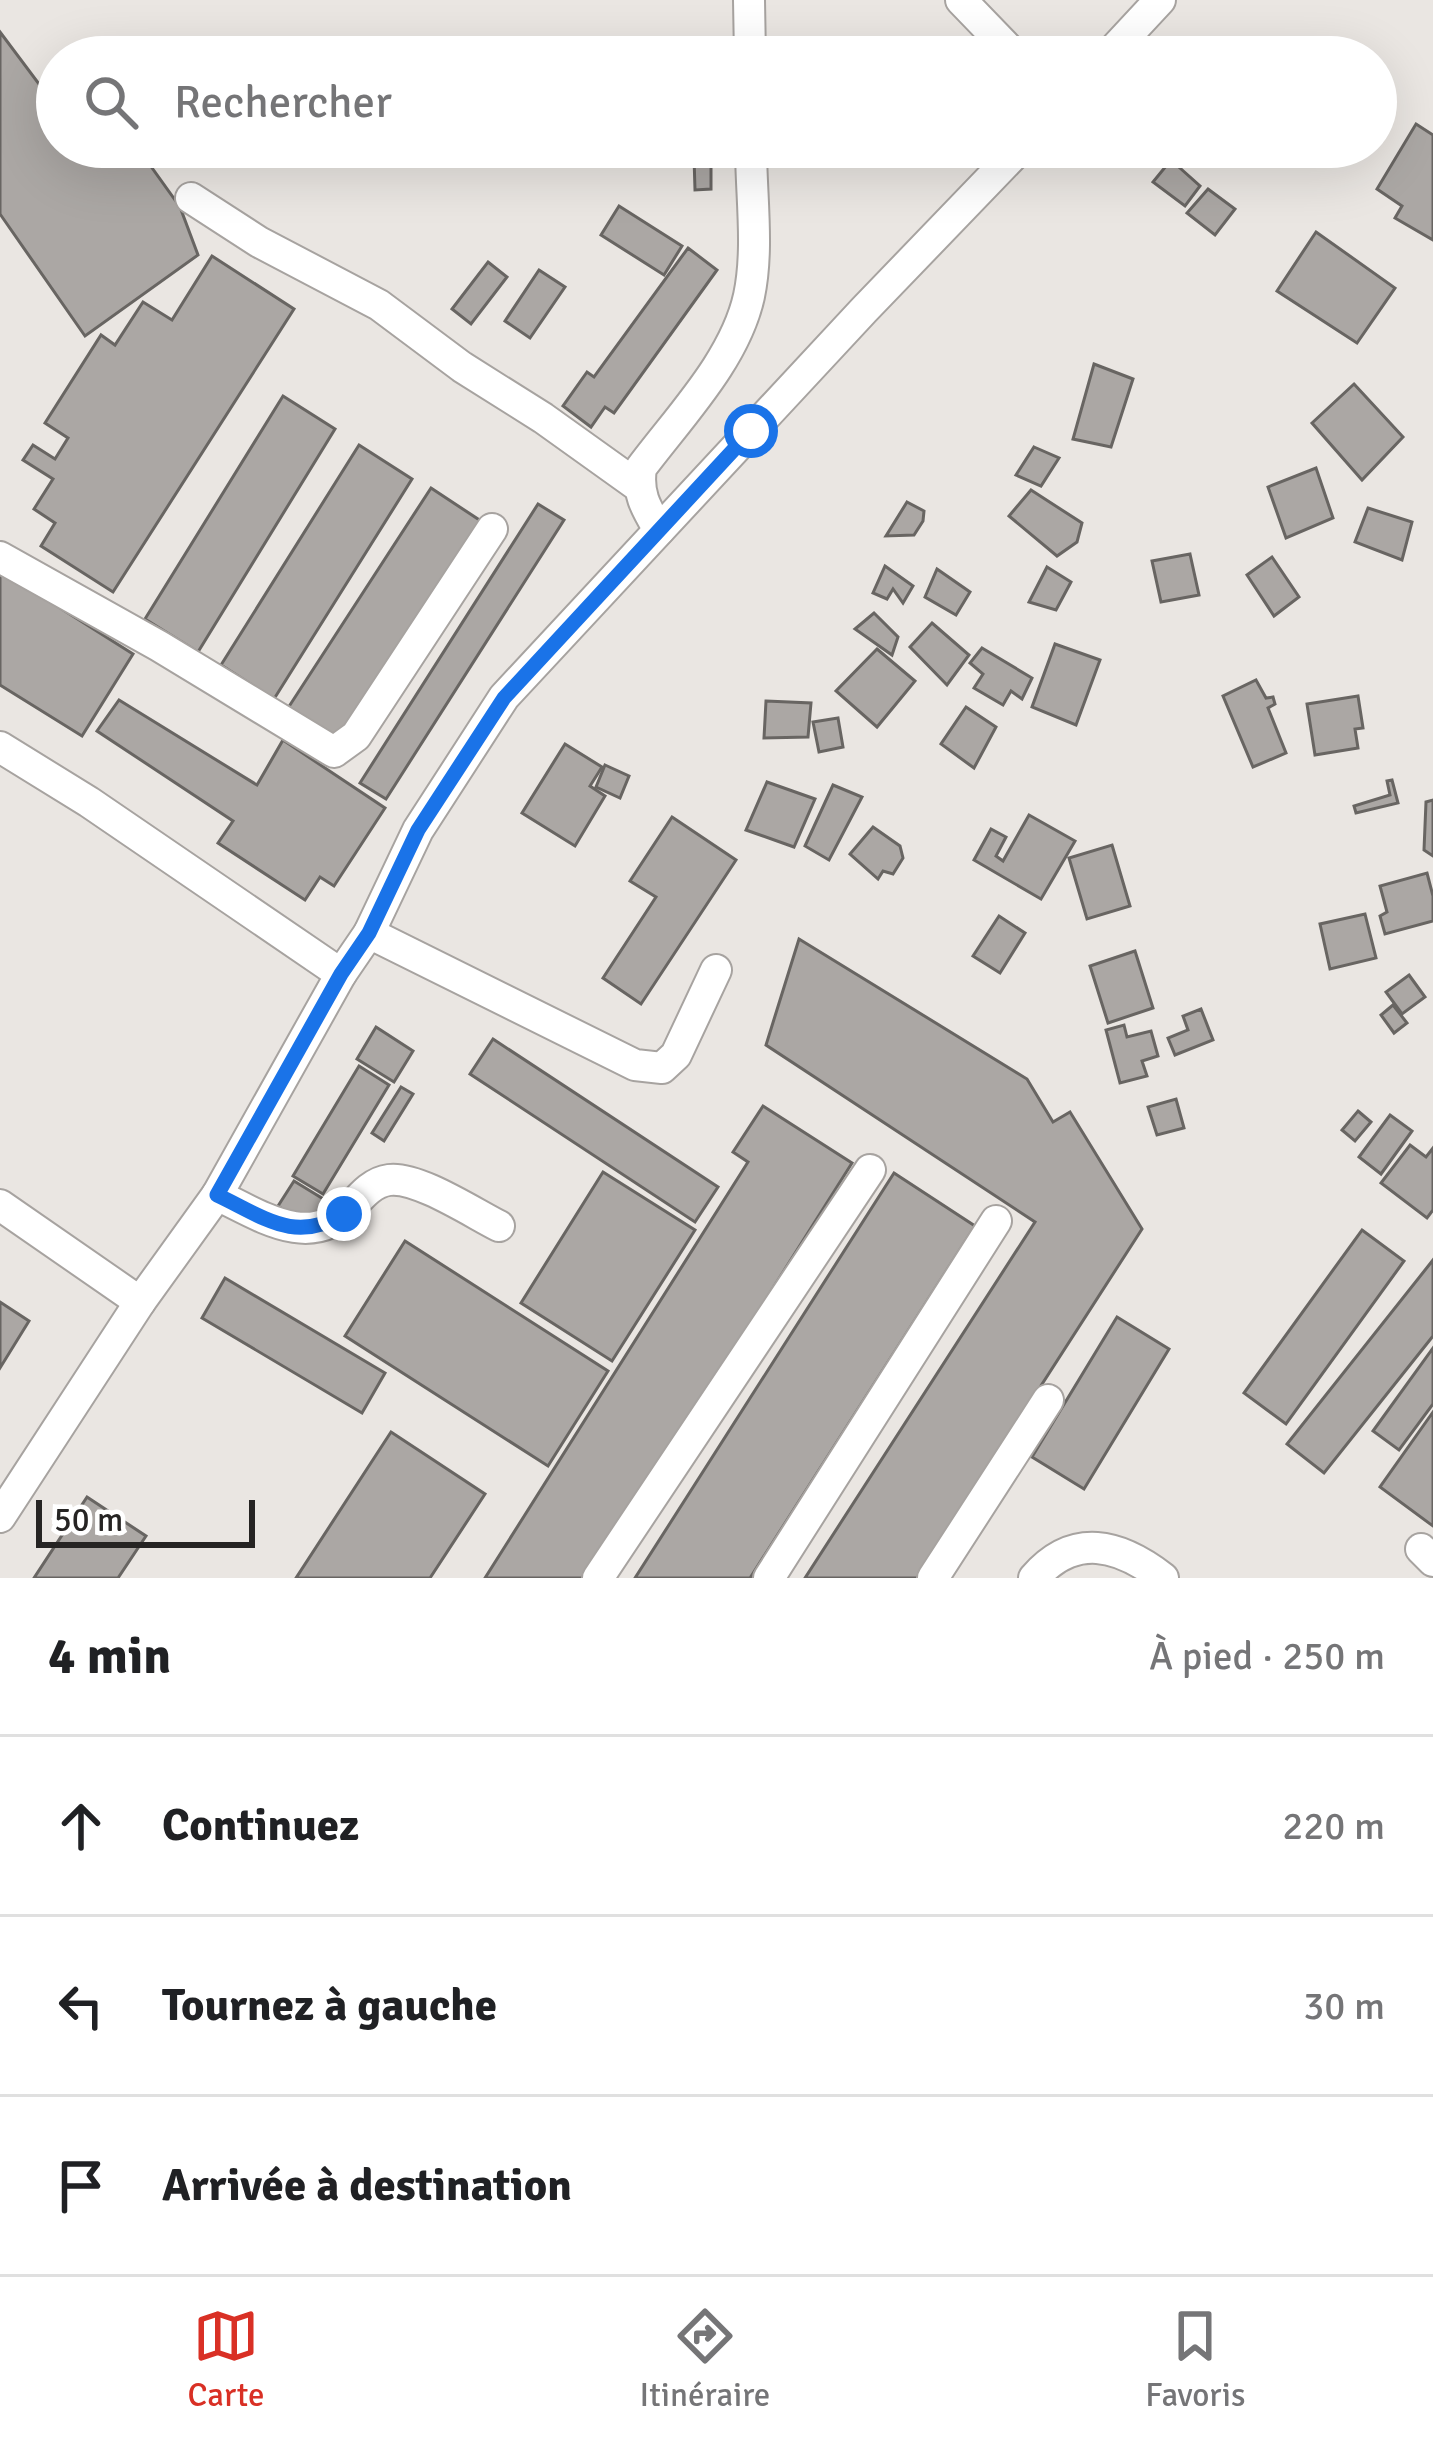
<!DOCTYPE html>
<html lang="fr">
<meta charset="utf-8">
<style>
body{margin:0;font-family:Signika,sans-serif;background:#f6f6f6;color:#202124}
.scale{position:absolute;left:36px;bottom:30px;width:219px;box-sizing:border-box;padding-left:12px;border:6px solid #262423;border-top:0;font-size:33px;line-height:42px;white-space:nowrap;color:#262423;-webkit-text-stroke:9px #fff;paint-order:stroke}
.stop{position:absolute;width:36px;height:36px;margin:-27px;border:9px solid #1a73e8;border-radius:50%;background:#fff}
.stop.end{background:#1a73e8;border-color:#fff;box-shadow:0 3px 12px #0008}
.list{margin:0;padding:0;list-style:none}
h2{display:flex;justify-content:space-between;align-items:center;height:156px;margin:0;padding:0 48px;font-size:51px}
h2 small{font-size:39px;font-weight:400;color:#757577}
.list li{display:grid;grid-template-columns:78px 1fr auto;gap:36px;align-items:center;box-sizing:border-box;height:180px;padding:0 48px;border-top:3px solid #e0e0e0}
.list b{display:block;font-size:45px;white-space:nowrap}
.list em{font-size:39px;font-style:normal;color:#757577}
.icon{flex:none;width:66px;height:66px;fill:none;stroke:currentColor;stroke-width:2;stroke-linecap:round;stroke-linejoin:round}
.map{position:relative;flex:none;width:1433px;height:1578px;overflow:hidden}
.search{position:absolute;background:#fff;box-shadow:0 12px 48px #0002;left:36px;right:36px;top:36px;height:132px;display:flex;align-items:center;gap:30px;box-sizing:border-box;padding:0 42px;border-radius:66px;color:#757577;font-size:45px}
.sheet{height:696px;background:#fff}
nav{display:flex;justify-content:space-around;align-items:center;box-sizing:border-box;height:168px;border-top:3px solid #e0e0e0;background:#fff;font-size:33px;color:#757577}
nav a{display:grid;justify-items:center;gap:6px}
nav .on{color:#d93025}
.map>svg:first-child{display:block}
</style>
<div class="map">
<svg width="1433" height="1578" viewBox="0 0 1433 1578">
<rect width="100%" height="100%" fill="#eae6e2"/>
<!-- building -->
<g fill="#aba7a4" stroke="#686562" stroke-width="3">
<path d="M0 32 57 108V147H137L180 207 198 255 85 336 0 214Z"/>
<path d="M1416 124 1433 135V240L1395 218 1402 206 1377 189Z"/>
<path d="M694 157H711V189L695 190Z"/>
<path d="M1171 160 1200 186 1185 206 1153 182Z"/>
<path d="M1208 189 1235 209 1215 235 1187 213Z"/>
<path d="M619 206 682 246 664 275 601 235Z"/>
<path d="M1316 232 1395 288 1357 343 1277 291Z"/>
<path d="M688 248 717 270 614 413 605 407 591 427 563 406 587 372 594 377Z"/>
<path d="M212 256 294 309 113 592 41 546 55 523 34 509 53 479 23 460 33 445 55 459 68 438 45 423 101 335 115 345 143 302 172 320Z"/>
<path d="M488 262 507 277 471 324 452 309Z"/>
<path d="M539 270 565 287 530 338 505 321Z"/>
<path d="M1094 364 1133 379 1111 447 1073 439Z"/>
<path d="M1354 384 1403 437 1362 480 1312 423Z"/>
<path d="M283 396 335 429 198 652 145 619Z"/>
<path d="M359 445 412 479 274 699 221 665Z"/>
<path d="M1034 447 1059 458 1041 486 1016 475Z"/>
<path d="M1316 468 1333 518 1286 538 1268 487Z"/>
<path d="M431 488 487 525 344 745 288 708Z"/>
<path d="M1031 490 1082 523 1077 542 1057 556 1009 516Z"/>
<path d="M907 502 924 511 923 521 914 535 886 536Z"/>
<path d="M538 504 564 520 386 799 360 783Z"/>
<path d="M1368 508 1412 522 1402 560 1355 542Z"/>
<path d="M1190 554 1199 595 1161 602 1152 561Z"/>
<path d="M1272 557 1299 597 1274 616 1247 575Z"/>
<path d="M885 566 913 586 903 603 893 589 887 599 873 593Z"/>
<path d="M1047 567 1071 582 1056 610 1029 602Z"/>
<path d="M937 569 970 592 956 615 925 597Z"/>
<path d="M0 570 133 654 82 736 0 685Z"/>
<path d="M874 613 898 637 892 655 855 629Z"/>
<path d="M932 623 969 655 947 685 910 647Z"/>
<path d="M1055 644 1100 660 1076 725 1032 707Z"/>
<path d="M982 648 1032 678 1022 699 1011 691 1003 705 974 688 983 674 970 663Z"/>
<path d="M877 649 915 681 877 727 836 691Z"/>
<path d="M1256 680 1266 698 1273 697 1275 704 1268 708 1286 753 1253 767 1223 696Z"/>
<path d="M1358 696 1363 728 1355 729 1358 748 1315 755 1307 704Z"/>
<path d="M119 700 257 785 283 740 385 808 334 886 320 877 305 900 218 843 233 821 97 731Z"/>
<path d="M766 701 811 703 808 737 764 738Z"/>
<path d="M966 707 996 727 974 768 941 744Z"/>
<path d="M838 718 843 747 819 752 813 722Z"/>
<path d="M565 744 602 767 590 786 605 796 575 846 522 813Z"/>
<path d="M605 765 629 776 620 798 596 787Z"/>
<path d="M1392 780 1398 803 1356 813 1354 806 1390 795 1387 781Z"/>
<path d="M767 782 815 799 794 847 746 830Z"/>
<path d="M833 785 862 797 829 860 805 846Z"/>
<path d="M1433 800V856L1424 850 1426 802Z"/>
<path d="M1029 815 1075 841 1041 899 974 860 991 829 1006 837 996 856 1003 861Z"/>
<path d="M672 817 736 860 641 1004 603 978 656 897 630 881Z"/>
<path d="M873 827 900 846 903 858 893 874 883 871 878 879 850 854Z"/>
<path d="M1112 845 1130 906 1087 919 1069 858Z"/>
<path d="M1427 873 1433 896V921L1385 934 1380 916 1387 912 1380 886Z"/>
<path d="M1365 914 1376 958 1330 969 1320 924Z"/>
<path d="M999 916 1025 933 1000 973 973 956Z"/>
<path d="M799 939 1027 1079 1053 1122 1070 1112 1142 1229 917 1578H805L1035 1222 766 1045Z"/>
<path d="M1135 951 1153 1008 1108 1023 1090 966Z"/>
<path d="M1409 975 1425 997 1402 1014 1386 992Z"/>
<path d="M1393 1005 1407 1023 1394 1033 1381 1015Z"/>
<path d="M1201 1009 1213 1040 1175 1055 1168 1038 1188 1030 1183 1016Z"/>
<path d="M1124 1025 1127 1037 1151 1031 1158 1056 1142 1061 1147 1076 1120 1083 1106 1030Z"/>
<path d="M376 1027 413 1051 394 1082 357 1059Z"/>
<path d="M493 1039 718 1187 695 1222 470 1074Z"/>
<path d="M359 1066 389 1085 323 1194 293 1176Z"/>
<path d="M401 1087 413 1094 384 1141 372 1133Z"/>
<path d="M1176 1099 1184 1128 1157 1135 1148 1107Z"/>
<path d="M763 1106 852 1163 590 1578H485L748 1162 733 1152Z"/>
<path d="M1358 1111 1371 1122 1355 1141 1342 1130Z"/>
<path d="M1390 1115 1412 1131 1381 1174 1359 1157Z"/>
<path d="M1410 1145 1426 1157 1433 1148V1210L1427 1218 1381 1183Z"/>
<path d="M603 1172 695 1230 612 1361 521 1303Z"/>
<path d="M894 1173 975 1226 750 1578H635Z"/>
<path d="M294 1181 325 1200 309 1226 278 1206Z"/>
<path d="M1362 1230 1404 1261 1286 1424 1244 1393Z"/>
<path d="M405 1241 608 1371 548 1466 345 1336Z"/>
<path d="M1433 1260V1336L1324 1473 1287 1444Z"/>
<path d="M225 1278 385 1373 362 1413 202 1318Z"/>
<path d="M0 1302 29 1321 0 1368Z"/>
<path d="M1117 1317 1169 1349 1084 1489 1032 1457Z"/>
<path d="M1433 1348V1404L1399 1450 1373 1431Z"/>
<path d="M1433 1412V1526L1380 1487Z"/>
<path d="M391 1432 485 1494 430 1578H296Z"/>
<path d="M87 1497 146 1536 118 1578H34Z"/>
</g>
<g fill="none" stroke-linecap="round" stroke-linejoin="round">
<defs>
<g id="minor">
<path d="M749 0 750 57"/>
<path d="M961 0 1016 57"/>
<path d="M1107 57 1160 0"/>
<path d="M191 198 259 242 379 305 462 367 543 418 638 486"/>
<path d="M659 530C646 508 637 494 641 468 679 417 735 360 749 296 759 249 751 195 751 147"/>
<path d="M0 557 159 646 334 752 356 736 492 529"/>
<path d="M0 747 89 802 341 974"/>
<path d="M369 933 635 1065 662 1068 676 1055 716 970"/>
<path d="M217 1195C261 1216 311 1251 352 1206 362 1195 373 1182 389 1180 417 1176 473 1213 499 1226"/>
<path d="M0 1205 140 1302"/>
<path d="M0 1517 140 1302 217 1195 341 974 369 933 418 830 504 697 864 310 1021 147"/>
<path d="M1421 1549 1433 1561"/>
<path d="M598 1578 870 1170"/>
<path d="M769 1578 996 1221"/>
<path d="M933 1578 1048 1400"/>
<path d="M1034 1578C1074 1532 1119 1544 1163 1578"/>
</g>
</defs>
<!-- minor casing -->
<use href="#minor" stroke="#a7a3a0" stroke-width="34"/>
<!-- minor -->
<use href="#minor" stroke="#fff" stroke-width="30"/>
</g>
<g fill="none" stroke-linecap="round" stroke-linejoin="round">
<!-- route -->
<path stroke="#1a73e8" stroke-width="15" d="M344 1214C294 1244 264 1217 217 1195L341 974 369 933 418 830 504 698 751 431"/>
</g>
</svg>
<div class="scale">50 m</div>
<div class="stop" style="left:751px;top:431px"></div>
<div class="stop end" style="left:344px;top:1214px"></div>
<div class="search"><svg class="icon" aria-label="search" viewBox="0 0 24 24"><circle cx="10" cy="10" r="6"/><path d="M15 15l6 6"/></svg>Rechercher</div>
</div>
<section class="sheet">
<h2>4 min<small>À pied · 250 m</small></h2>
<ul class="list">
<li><svg class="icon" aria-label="ahead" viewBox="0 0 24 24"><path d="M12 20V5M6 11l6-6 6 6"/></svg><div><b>Continuez</b></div><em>220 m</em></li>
<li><svg class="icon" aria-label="left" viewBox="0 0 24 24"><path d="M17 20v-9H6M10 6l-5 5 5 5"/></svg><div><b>Tournez à gauche</b></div><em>30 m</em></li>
<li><svg class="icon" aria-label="arrive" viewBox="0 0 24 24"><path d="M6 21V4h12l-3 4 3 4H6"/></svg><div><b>Arrivée à destination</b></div></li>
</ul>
</section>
<nav>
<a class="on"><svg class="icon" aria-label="map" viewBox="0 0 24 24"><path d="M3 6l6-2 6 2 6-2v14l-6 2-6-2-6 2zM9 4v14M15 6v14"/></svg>Carte</a>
<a><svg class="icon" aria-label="directions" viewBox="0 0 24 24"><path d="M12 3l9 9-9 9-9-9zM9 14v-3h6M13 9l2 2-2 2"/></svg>Itinéraire</a>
<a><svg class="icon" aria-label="saved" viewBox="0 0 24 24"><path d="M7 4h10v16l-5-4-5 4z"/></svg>Favoris</a>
</nav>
